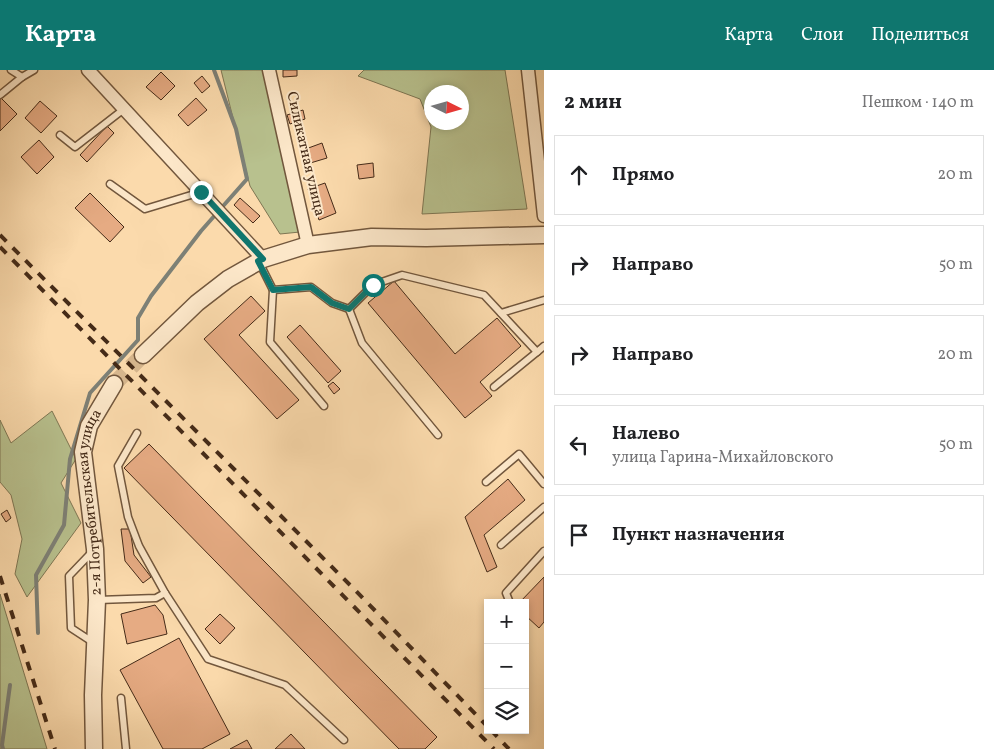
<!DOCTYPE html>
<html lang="ru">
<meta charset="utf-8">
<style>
body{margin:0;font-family:Vollkorn,serif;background:#f2f2f2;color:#202124}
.controls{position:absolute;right:15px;bottom:15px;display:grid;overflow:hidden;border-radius:0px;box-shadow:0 2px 8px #0003}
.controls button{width:45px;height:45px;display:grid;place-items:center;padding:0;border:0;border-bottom:1px solid #e0e0e0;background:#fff;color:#202124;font:25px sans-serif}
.compass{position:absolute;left:424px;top:15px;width:45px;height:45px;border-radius:50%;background:#fff;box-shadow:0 2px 8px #0003;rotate:95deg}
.stop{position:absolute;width:15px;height:15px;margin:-11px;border:4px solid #0f766e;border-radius:50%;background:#fff}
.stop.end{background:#0f766e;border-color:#fff;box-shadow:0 1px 5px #0008}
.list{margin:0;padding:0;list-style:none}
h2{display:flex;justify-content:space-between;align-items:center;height:65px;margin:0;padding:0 20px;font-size:21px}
h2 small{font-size:16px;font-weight:400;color:#757577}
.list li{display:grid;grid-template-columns:32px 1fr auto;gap:15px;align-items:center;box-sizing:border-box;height:80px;margin:0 10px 10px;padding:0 10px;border:1px solid #e0e0e0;border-radius:0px}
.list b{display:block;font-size:19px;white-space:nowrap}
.list p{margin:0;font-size:16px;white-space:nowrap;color:#757577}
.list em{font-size:16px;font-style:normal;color:#757577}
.icon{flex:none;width:28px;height:28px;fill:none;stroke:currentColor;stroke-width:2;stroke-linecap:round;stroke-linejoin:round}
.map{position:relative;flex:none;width:544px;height:679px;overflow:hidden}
header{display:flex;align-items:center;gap:30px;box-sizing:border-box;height:70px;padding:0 25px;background:#0f766e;color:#fff}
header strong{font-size:24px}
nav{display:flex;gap:28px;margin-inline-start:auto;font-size:18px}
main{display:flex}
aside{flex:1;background:#fff}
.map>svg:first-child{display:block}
</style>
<header>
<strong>Карта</strong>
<nav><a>Карта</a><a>Слои</a><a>Поделиться</a></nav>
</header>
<main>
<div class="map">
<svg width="544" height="679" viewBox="0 0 544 679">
<rect width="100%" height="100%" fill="#fbdaac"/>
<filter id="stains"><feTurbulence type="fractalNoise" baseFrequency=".004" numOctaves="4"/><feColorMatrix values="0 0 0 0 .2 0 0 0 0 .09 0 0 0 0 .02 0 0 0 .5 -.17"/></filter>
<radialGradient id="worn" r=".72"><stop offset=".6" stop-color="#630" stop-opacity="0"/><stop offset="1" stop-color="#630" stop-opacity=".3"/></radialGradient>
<!-- green -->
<g fill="#b8c18e" stroke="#7e7653" fill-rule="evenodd">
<path d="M221 0H263L300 162 280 164 250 116Z"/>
<path d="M364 0H505L527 139 422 144 431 57 420 29 358 6ZM462 22V52H432V22Z"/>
<path d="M52 341 76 389 61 413 81 453 27 527 15 504 22 469 11 425 0 412V350L11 373Z"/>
<path d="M0 524 47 679H0Z"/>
</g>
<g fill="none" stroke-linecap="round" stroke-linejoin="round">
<!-- stream -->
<g stroke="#7d8076" stroke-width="4">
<path d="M38 563 36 505 64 455 70 389 90 323 138 270V248L151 226 201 161 247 109 236 59 214 0"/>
<path d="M3 679 2 675 10 615"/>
</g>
</g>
<!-- building -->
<g fill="#e6ab83" stroke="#452b18">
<path d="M283 0H297V6L283 7Z"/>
<path d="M161 2 175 16 161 30 146 17Z"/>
<path d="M202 6 210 16 202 23 194 13Z"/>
<path d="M1 28 17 44 0 61V29Z"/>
<path d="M196 28 207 40 188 56 178 45Z"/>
<path d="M40 31 57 46 41 63 25 48Z"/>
<path d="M303 40 305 49 290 54 287 45Z"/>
<path d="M107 56 114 63 87 92 80 85Z"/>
<path d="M39 70 54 87 37 104 21 87Z"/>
<path d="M322 73 327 88 307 94 303 80Z"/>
<path d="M373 93 374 107 359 109 357 95Z"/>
<path d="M325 113 336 143 319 150 308 119Z"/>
<path d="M90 123 124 157 110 172 75 138Z"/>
<path d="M240 128 260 146 253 153 234 135Z"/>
<path d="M394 211 455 284 497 248 521 276 480 312 492 326 465 348 368 233Z"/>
<path d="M251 226 265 241 239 265 299 330 277 349 204 269Z"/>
<path d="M300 255 341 301 328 313 287 267Z"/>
<path d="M333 312 340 319 334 324 328 316Z"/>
<path d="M149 374 437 667 425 679H399L124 398Z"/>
<path d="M508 409 525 430 484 465 497 497 487 502 465 447Z"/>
<path d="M7 440 11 448 6 452 1 444Z"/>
<path d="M121 459H130L134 485 151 507 143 513 125 491Z"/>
<path d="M544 507V552L539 558 525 545V533H519Z"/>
<path d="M155 535 163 545 167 564 127 574 121 544Z"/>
<path d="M220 544 235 558 220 574 205 559Z"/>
<path d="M179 568 230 664 202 679H163L120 600Z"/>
<path d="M291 664 305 679H275Z"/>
<path d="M247 670 252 679H230Z"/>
</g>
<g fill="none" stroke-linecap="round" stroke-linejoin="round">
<!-- tertiary-tunnel -->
<path stroke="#d7b78e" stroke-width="16" stroke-dasharray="16 8" stroke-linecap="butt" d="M114 314 143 285"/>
<defs>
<g id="service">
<path d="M11 0 22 7"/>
<path d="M0 25 22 7 34 0"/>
<path d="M60 65 75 77 124 39"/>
<path d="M110 114 145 139 201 122"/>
<path d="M259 192 273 220"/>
<path d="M349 239 362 273 438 365"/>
<path d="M501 243 544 230"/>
<path d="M494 317 537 282"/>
<path d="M324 336 270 272 273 220 311 217 332 233 349 239 373 215 402 205 484 225 537 282 544 276"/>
<path d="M137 363 118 396 128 447 139 476 165 523 208 589 285 615 344 670"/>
<path d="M486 412 519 384 544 414"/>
<path d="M501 475 544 437"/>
<path d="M92 482 69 506 71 558 94 573"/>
<path d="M98 530 156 528 165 523"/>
<path d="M510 533 506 523 544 481"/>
<path d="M121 628 126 679"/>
</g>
<g id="minor">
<path d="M88 0 263 189"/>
<path d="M269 0 308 175"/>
<path d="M528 0 544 146"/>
</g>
<g id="tertiary">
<path d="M143 285 197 233 228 209 263 189 308 175 372 167 426 168 544 165"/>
<path id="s1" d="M94 679 93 625 97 530 95 479 83 382 89 356 114 314"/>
</g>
</defs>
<!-- service casing -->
<use href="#service" stroke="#72573d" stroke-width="9"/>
<!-- minor casing -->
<use href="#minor" stroke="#72573d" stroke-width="15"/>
<!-- tertiary casing -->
<use href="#tertiary" stroke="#72573d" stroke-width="19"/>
<!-- service -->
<use href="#service" stroke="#fce7c9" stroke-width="6"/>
<!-- minor -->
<use href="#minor" stroke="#fce7c9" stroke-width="12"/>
<!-- tertiary -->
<use href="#tertiary" stroke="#fce7c9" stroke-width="16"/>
<!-- rail -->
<g stroke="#452b18" stroke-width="4" stroke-dasharray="9 9" stroke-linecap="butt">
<path d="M0 165 356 521 488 657"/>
<path d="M0 177 494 679"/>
<path d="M0 506 55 679"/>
<path d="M491 660 509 679"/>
</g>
</g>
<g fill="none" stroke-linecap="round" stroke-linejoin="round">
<!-- route -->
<path stroke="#0f766e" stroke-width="6" d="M201 122 263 189 258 191 273 220 311 217 332 233 349 239 373 215"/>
</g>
<g text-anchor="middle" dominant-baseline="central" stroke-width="4" stroke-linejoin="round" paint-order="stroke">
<!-- street labels -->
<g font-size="15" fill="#452b18" stroke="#fce7c9">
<text transform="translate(305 84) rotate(77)">Силикатная улица</text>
<text stroke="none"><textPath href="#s1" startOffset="248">2-я Потребительская улица</textPath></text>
</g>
</g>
<rect width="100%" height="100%" filter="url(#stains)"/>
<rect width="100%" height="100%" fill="url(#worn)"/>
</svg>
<div class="controls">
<button>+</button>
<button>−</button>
<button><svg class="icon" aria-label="layers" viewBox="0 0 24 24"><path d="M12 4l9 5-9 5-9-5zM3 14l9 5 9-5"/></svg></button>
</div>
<svg class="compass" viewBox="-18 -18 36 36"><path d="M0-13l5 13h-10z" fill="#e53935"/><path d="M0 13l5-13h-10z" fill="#757577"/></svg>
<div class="stop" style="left:373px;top:215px"></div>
<div class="stop end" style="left:201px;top:122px"></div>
</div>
<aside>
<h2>2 мин<small>Пешком · 140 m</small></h2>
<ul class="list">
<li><svg class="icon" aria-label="ahead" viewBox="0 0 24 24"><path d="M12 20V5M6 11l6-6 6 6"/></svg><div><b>Прямо</b></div><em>20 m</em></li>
<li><svg class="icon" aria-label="right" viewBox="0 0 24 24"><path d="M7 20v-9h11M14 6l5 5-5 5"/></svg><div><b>Направо</b></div><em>50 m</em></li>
<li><svg class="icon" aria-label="right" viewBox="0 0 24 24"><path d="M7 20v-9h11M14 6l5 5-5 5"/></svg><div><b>Направо</b></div><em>20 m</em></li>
<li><svg class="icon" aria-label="left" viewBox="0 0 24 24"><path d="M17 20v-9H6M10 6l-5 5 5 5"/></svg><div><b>Налево</b><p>улица Гарина-Михайловского</p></div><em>50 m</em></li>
<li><svg class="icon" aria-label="arrive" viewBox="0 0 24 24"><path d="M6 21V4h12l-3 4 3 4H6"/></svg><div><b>Пункт назначения</b></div></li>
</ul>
</aside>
</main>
